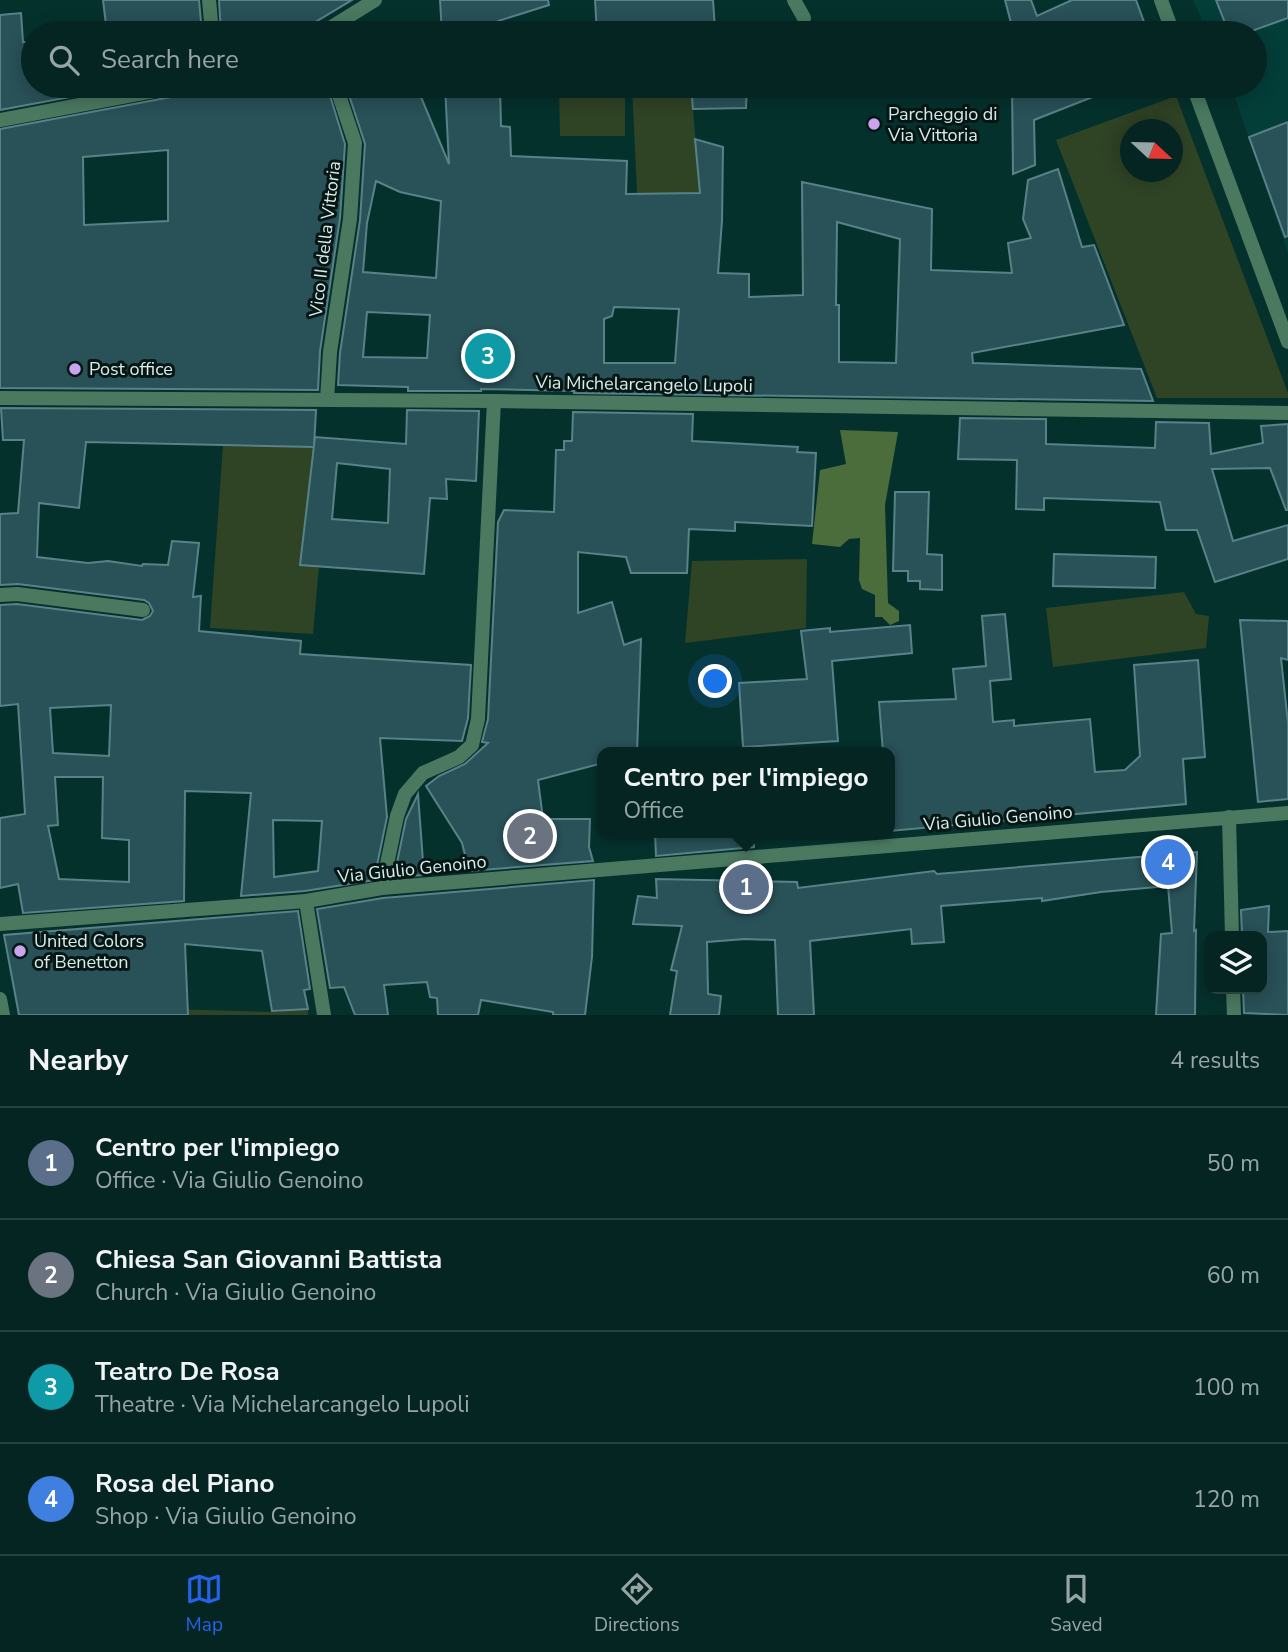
<!DOCTYPE html>
<meta charset="utf-8">
<style>
body{margin:0;font-family:"Nunito Sans",sans-serif;background:#0d2d2a;color:#f1f3f6}
.controls{position:absolute;right:21px;bottom:21px;display:grid;overflow:hidden;border-radius:14px;box-shadow:0 4px 18px #0003}
.controls button{width:63px;height:63px;display:grid;place-items:center;padding:0;border:0;border-bottom:2px solid #254240;background:#042522;color:#f1f3f6;font:35px sans-serif}
.compass{position:absolute;left:1120px;top:119px;width:63px;height:63px;border-radius:50%;background:#042522;box-shadow:0 4px 18px #0003;rotate:112deg}
.you{position:absolute;left:716px;top:682px;width:24px;height:24px;margin:-18px;border:5px solid #fff;border-radius:50%;background:#1a73e8;box-shadow:0 0 0 10px #1a73e833}
.badge{display:grid;place-items:center;width:46px;height:46px;border-radius:50%;background:#2563eb;color:#fff;font-size:23px;font-weight:700}
.pin{position:absolute;translate:-50% -50%;border:4px solid #fff;box-shadow:0 2px 7px #0006}
.popup{position:absolute;left:597px;top:747px;width:298px;height:91px;box-sizing:border-box;display:grid;place-content:center;border-radius:14px;background:#042522;filter:drop-shadow(0 2px 5px #0005);font-size:23px;white-space:nowrap;color:#97a5a5}
.popup b{font-size:26px;color:#f1f3f6}
.popup::after{content:'';position:absolute;left:50%;top:100%;margin-left:-14px;border:14px solid transparent;border-top-color:#042522}
.list{margin:0;padding:0;list-style:none}
h2{display:flex;justify-content:space-between;align-items:center;height:91px;margin:0;padding:0 28px;font-size:30px}
h2 small{font-size:23px;font-weight:400;color:#97a5a5}
.list li{display:grid;grid-template-columns:46px 1fr auto;gap:21px;align-items:center;box-sizing:border-box;height:112px;padding:0 28px;border-top:2px solid #254240}
.list b{display:block;font-size:26px;white-space:nowrap}
.list p{margin:0;font-size:23px;white-space:nowrap;color:#97a5a5}
.list em{font-size:23px;font-style:normal;color:#97a5a5}
.icon{flex:none;width:38px;height:38px;fill:none;stroke:currentColor;stroke-width:2;stroke-linecap:round;stroke-linejoin:round}
.map{position:relative;flex:none;width:1288px;height:1015px;overflow:hidden}
.search{position:absolute;background:#042522;box-shadow:0 4px 18px #0003;left:21px;right:21px;top:21px;height:77px;display:flex;align-items:center;gap:18px;box-sizing:border-box;padding:0 24px;border-radius:38px;color:#97a5a5;font-size:26px}
.sheet{height:539px;background:#042522}
nav{display:flex;justify-content:space-around;align-items:center;box-sizing:border-box;height:98px;border-top:2px solid #254240;background:#042522;font-size:19px;color:#97a5a5}
nav a{display:grid;justify-items:center;gap:4px}
nav .on{color:#2563eb}
.map>svg:first-child{display:block}
</style>
<div class="map">
<svg width="1288" height="1015" viewBox="0 0 1288 1015">
<rect width="100%" height="100%" fill="#05312d"/>
<!-- built -->
<path fill="#043e39" d="M1193 0H1288V253L1231 86H1255V33H1208Z"/>
<!-- green -->
<g fill="#2f4325" fill-rule="evenodd">
<path d="M559 86H625V136H560Z"/>
<path d="M632 86H691L700 193H637Z"/>
<path d="M1176 96 1288 393V398H1157L1056 140ZM1130 130H1172V172H1130Z"/>
<path d="M223 446 314 447 319 566 313 634 210 628Z"/>
<path d="M807 559 806 628 685 643 692 561Z"/>
<path d="M1184 592 1196 614 1209 616 1206 648 1053 667 1046 608Z"/>
<path d="M171 1009 273 1012 308 1009V1015H171Z"/>
</g>
<!-- forest -->
<path fill="#4b6c3b" d="M840 430 898 432 885 505 888 603 899 611V621L890 625 882 617H875V595L862 589 859 580 860 538 849 539 840 547 812 544 820 470 846 464Z"/>
<!-- building -->
<g fill="#295158" stroke="#588288" stroke-width="2" fill-rule="evenodd">
<path d="M103 0H199L202 33H107Z"/>
<path d="M219 0H352L297 33H221Z"/>
<path d="M440 0H548L549 5 498 21 496 33H442Z"/>
<path d="M595 0H713L715 29 711 30V33H597Z"/>
<path d="M1005 0H1031L1037 16 1072 0H1136L1148 33H998L1012 27Z"/>
<path d="M1216 0H1288V18L1246 33H1229Z"/>
<path d="M21 13 23 42H33V86H129L0 110V15Z"/>
<path d="M189 86H201L202 96 238 86H327L345 144 340 218 320 351 318 390 0 388V129L182 95 187 93ZM168 150V221L84 225 83 157Z"/>
<path d="M346 86H386L388 97H421L449 164 445 86H500L501 126 510 127 511 156 627 161 626 194 700 193 695 139 723 147 722 221 718 273 749 274V297L803 295 802 182 932 209 931 270 1012 273 1008 243 1031 238 1023 219 1028 180 1058 169 1082 247 1094 245 1124 325 972 353 973 363 1141 369 1153 401 574 393V391L481 389V391H408V387L338 385 340 353 360 220 365 144ZM376 181 400 192 441 201 436 278 363 272 367 223ZM837 222 900 239 896 363 839 362V305H836ZM614 307 679 309 675 363H604V319L612 316ZM367 312 430 315 427 358 363 357Z"/>
<path d="M691 86H747L746 108 693 109Z"/>
<path d="M1012 86H1118V87L1034 120 1035 165 1013 174Z"/>
<path d="M1288 122V236L1285 237 1249 137Z"/>
<path d="M1 408 316 410 314 447 86 442 79 508 39 503 37 557 88 563 108 561 142 566 143 564 168 565 172 541 199 543 193 597 201 596 199 631 301 641 300 654 471 665 468 718 462 741 380 738 387 817 374 880 305 891 241 896 251 793 185 791 184 901 23 913 18 884 0 888V818L25 814 18 704 0 706V605L17 604 142 620 150 616 153 611 149 603 144 600 18 584 0 585V514L18 513 24 440H3ZM111 705 109 756 53 753 50 708ZM55 777H103L102 838 129 840V882L59 879 48 826 58 825ZM273 820 322 821 318 871 274 877Z"/>
<path d="M407 410 479 411 476 481 446 479 447 499 430 498 424 574 300 565 315 437 406 444ZM337 463 390 469 388 523 332 519Z"/>
<path d="M573 412 693 414 692 441 798 447 797 452 816 453 812 526 735 522V531L689 529 687 573H631L626 557 578 552V613L612 602 624 645 641 639 637 752H603V763L538 780 543 819H590L589 847 593 861 469 871 462 843 426 786 439 776 465 764 488 743 482 742 488 719 498 522 504 510 554 512 556 450H564V441H572Z"/>
<path d="M960 418 1046 419V444L1155 448 1156 422 1209 423 1211 454 1263 443 1261 426 1288 424V510H1286L1270 468 1212 469 1233 541 1288 525V559L1215 582 1197 530H1166L1160 502 1044 498V510L1016 509 1017 460 958 459Z"/>
<path d="M895 492H929L927 554 942 555V590L920 589V581H908V571H893Z"/>
<path d="M1054 554 1156 557 1155 588 1053 586Z"/>
<path d="M1005 614 1011 679 990 681 993 722 1014 720V726L1090 719 1095 772 1125 770 1140 756 1134 665 1198 660 1205 757 1183 759 1186 804 890 831V752H883L879 702 956 699 953 669 986 666 982 616Z"/>
<path d="M1240 620 1288 621V660L1281 658 1288 723V799L1258 802Z"/>
<path d="M910 625 912 653 832 661 838 741 743 747 739 683 807 679 801 631 830 628V632Z"/>
<path d="M418 794 424 875 394 877 406 819Z"/>
<path d="M655 833H753L754 847 656 856Z"/>
<path d="M1197 852 1194 931 1196 930 1195 1015H1156L1161 934 1172 933 1168 886 1101 892 1042 901V898L941 906 944 942 912 944 911 929 810 941 814 1015H778L775 940 745 939 707 942 708 994 721 996 719 1015H670L677 971 671 970 682 926 633 924 638 896 657 898 656 879 797 882 798 888 934 871 937 874Z"/>
<path d="M594 880 592 957 585 1015H553V1012L481 1000 478 1015H438L437 998 430 997 427 982 384 985 388 1015H355L344 987 330 988 317 909 383 898Z"/>
<path d="M1269 906 1268 932 1288 931V1015L1244 1013 1243 989H1262V936H1242L1241 910Z"/>
<path d="M298 911 310 989 304 990 308 1009 272 1011 262 951 185 944 188 1015H19L4 935Z"/>
</g>
<g fill="none" stroke-linecap="round" stroke-linejoin="round">
<!-- service -->
<path stroke="#4a7960" stroke-width="14" d="M794 0 804 18"/>
<!-- minor -->
<g stroke="#4a7960" stroke-width="14">
<path d="M209 0 212 33"/>
<path d="M1161 0 1173 33"/>
<path d="M1193 86 1288 342"/>
<path d="M0 398 494 401 1288 413"/>
<path d="M327 400 330 352 350 219 355 143 336 86"/>
<path d="M0 595 17 594 143 610"/>
<path d="M1229 817 1232 936"/>
<path d="M382 888 397 816 405 794 423 773 459 757 472 745 478 719 494 401"/>
<path d="M306 901 324 1015"/>
<path d="M0 924 306 901 382 888 1288 813"/>
<path d="M1233 989 1234 1015"/>
</g>
<!-- tertiary -->
<g stroke="#4a7960" stroke-width="14">
<path d="M322 33 375 0"/>
<path d="M0 120 180 86"/>
<path d="M0 999 3 1015"/>
</g>
</g>
<!-- markers -->
<g fill="#c9a5ee" stroke="#061614" stroke-width="2.5">
<circle cx="874" cy="124" r="7"/>
<circle cx="75" cy="369" r="7"/>
<circle cx="20" cy="951" r="7"/>
</g>
<g text-anchor="middle" dominant-baseline="central" stroke-width="6" stroke-linejoin="round" paint-order="stroke">
<!-- poi labels -->
<g font-size="18" fill="#d8ede9" stroke="#061614" text-anchor="start">
<text x="888" y="114">Parcheggio di<tspan x="888" dy="21">Via Vittoria</tspan></text>
<text x="89" y="369">Post office</text>
<text x="34" y="941">United Colors<tspan x="34" dy="21">of Benetton</tspan></text>
</g>
<!-- street labels -->
<g font-size="18" fill="#d8ede9" stroke="#061614">
<text transform="translate(325 239) rotate(-83)">Vico II della Vittoria</text>
<text transform="translate(644 384) rotate(1)">Via Michelarcangelo Lupoli</text>
<text transform="translate(998 818) rotate(-5)">Via Giulio Genoino</text>
<text transform="translate(412 869) rotate(-6)">Via Giulio Genoino</text>
</g>
</g>
</svg>
<div class="controls">
<button><svg class="icon" aria-label="layers" viewBox="0 0 24 24"><path d="M12 4l9 5-9 5-9-5zM3 14l9 5 9-5"/></svg></button>
</div>
<svg class="compass" viewBox="-18 -18 36 36"><path d="M0-13l5 13h-10z" fill="#e53935"/><path d="M0 13l5-13h-10z" fill="#97a5a5"/></svg>
<div class="you"></div>
<div class="pin badge" style="left:746px;top:887px;background:#5c6f8a">1</div>
<div class="popup"><b>Centro per l'impiego</b>Office</div>
<div class="pin badge" style="left:530px;top:836px;background:#6b7280">2</div>
<div class="pin badge" style="left:488px;top:356px;background:#0f9aa8">3</div>
<div class="pin badge" style="left:1168px;top:862px;background:#3f7fe0">4</div>
<div class="search"><svg class="icon" aria-label="search" viewBox="0 0 24 24"><circle cx="10" cy="10" r="6"/><path d="M15 15l6 6"/></svg>Search here</div>
</div>
<section class="sheet">
<h2>Nearby<small>4 results</small></h2>
<ul class="list">
<li><span class="badge" style="background:#5c6f8a">1</span><div><b>Centro per l'impiego</b><p>Office · Via Giulio Genoino</p></div><em>50 m</em></li>
<li><span class="badge" style="background:#6b7280">2</span><div><b>Chiesa San Giovanni Battista</b><p>Church · Via Giulio Genoino</p></div><em>60 m</em></li>
<li><span class="badge" style="background:#0f9aa8">3</span><div><b>Teatro De Rosa</b><p>Theatre · Via Michelarcangelo Lupoli</p></div><em>100 m</em></li>
<li><span class="badge" style="background:#3f7fe0">4</span><div><b>Rosa del Piano</b><p>Shop · Via Giulio Genoino</p></div><em>120 m</em></li>
</ul>
</section>
<nav>
<a class="on"><svg class="icon" aria-label="map" viewBox="0 0 24 24"><path d="M3 6l6-2 6 2 6-2v14l-6 2-6-2-6 2zM9 4v14M15 6v14"/></svg>Map</a>
<a><svg class="icon" aria-label="directions" viewBox="0 0 24 24"><path d="M12 3l9 9-9 9-9-9zM9 14v-3h6M13 9l2 2-2 2"/></svg>Directions</a>
<a><svg class="icon" aria-label="saved" viewBox="0 0 24 24"><path d="M7 4h10v16l-5-4-5 4z"/></svg>Saved</a>
</nav>
